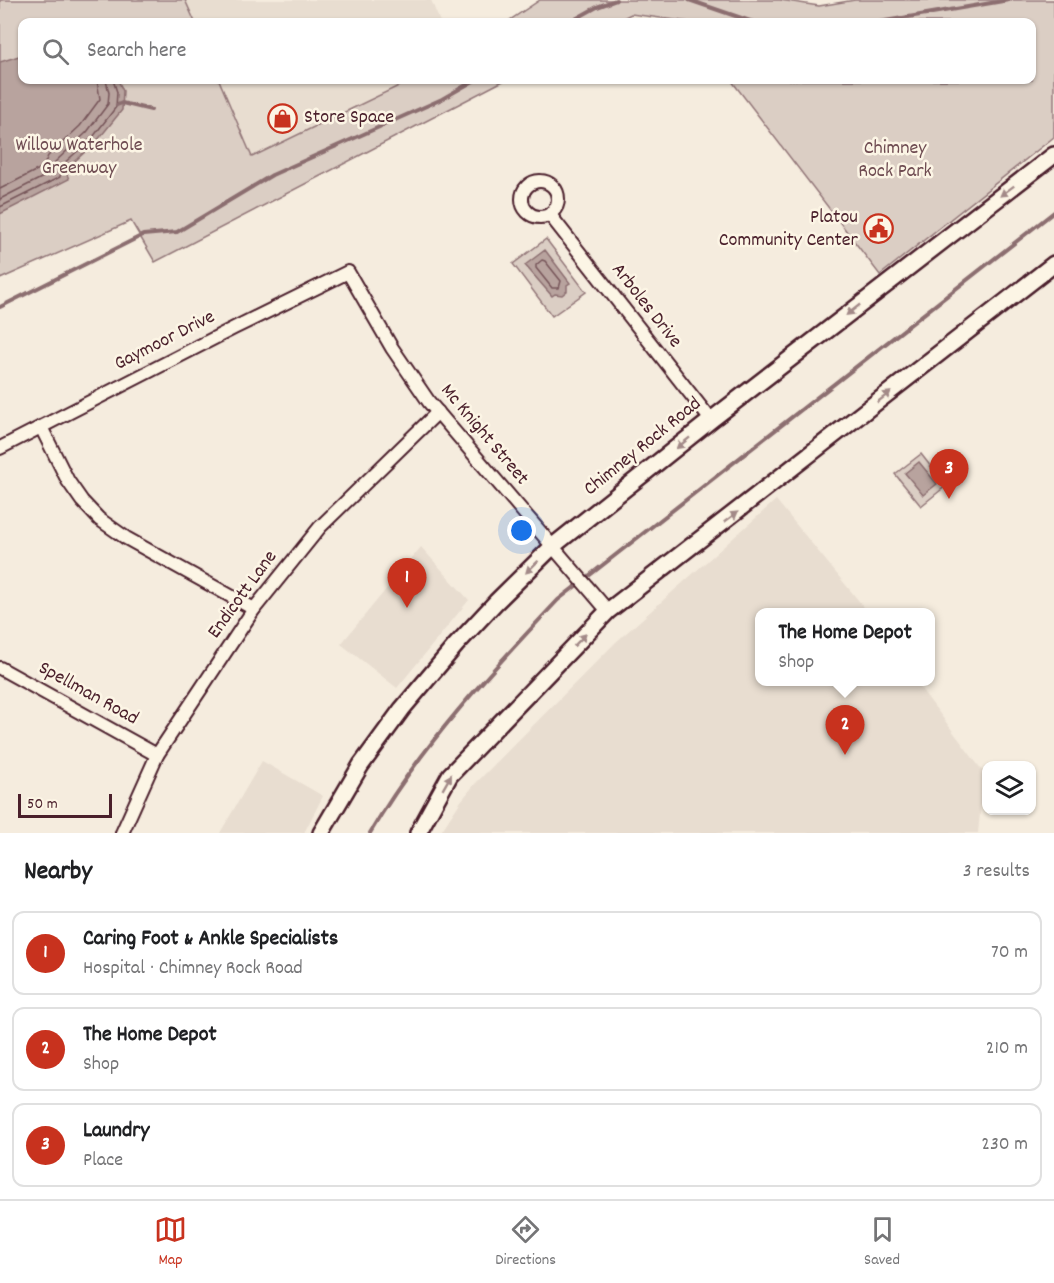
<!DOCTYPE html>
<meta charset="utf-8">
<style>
body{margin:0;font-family:Dekko,sans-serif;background:#f2f2f2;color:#202124}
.controls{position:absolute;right:18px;bottom:18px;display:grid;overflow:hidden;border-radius:12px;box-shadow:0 2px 4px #0004}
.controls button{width:54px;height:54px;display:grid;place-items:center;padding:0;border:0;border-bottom:2px solid #e0e0e0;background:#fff;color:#202124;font:30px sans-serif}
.scale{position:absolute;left:18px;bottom:15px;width:94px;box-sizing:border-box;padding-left:6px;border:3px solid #4a1f2b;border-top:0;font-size:16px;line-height:21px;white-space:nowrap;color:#4a1f2b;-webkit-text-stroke:4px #fcf5e5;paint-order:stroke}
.you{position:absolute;left:522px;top:531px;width:21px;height:21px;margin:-15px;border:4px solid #fff;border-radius:50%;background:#1a73e8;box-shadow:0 0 0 9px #1a73e833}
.badge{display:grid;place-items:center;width:39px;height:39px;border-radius:50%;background:#c8321e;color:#fff;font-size:20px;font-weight:700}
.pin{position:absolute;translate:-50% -50px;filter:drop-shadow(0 2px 3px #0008)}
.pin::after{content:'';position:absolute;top:32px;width:21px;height:18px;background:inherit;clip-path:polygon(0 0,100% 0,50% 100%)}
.popup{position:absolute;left:755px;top:608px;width:180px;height:78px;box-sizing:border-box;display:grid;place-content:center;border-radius:12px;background:#fff;filter:drop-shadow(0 2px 4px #0005);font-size:20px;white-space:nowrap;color:#757577}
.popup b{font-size:22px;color:#202124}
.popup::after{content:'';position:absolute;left:50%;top:100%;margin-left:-12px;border:12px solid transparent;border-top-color:#fff}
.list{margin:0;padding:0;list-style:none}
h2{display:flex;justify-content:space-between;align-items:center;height:78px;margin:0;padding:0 24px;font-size:26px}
h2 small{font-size:20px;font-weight:400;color:#757577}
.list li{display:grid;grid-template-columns:39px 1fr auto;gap:18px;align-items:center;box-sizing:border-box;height:84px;margin:0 12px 12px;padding:0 12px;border:2px solid #e0e0e0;border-radius:12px}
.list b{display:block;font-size:22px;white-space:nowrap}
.list p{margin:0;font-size:20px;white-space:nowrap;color:#757577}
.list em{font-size:20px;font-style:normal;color:#757577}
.icon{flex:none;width:33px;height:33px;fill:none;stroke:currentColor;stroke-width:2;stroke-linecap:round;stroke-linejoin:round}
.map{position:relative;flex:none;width:1054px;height:833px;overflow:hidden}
.search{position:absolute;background:#fff;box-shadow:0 2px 4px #0004;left:18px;right:18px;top:18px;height:66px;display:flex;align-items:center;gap:15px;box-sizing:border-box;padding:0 21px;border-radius:12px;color:#757577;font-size:22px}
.sheet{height:366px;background:#fff}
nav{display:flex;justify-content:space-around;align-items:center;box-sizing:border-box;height:84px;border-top:2px solid #e0e0e0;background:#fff;font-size:16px;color:#757577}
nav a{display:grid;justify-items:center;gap:3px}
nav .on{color:#c8321e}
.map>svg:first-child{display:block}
</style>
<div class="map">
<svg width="1054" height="833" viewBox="0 0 1054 833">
<rect width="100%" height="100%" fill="#f5ecde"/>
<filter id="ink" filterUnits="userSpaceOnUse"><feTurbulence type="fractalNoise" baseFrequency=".0167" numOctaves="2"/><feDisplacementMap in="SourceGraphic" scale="12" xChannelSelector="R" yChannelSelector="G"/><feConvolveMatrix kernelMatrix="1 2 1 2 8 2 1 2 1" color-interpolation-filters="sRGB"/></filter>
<g filter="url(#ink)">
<!-- built -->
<g fill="#e8ddd0">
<path d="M185 0H431L440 22H195Z"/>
<path d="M219 80H411L252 157Z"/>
<path d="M776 500 868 612H760V682H916L984 773 978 833H440L461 801 475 784 616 642Z"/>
<path d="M421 547 469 600 397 688 341 644Z"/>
<path d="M262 761 323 796 304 833H220Z"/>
</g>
<!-- green -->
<g fill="#dbcec4" stroke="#927678" stroke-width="1.5">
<path d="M0 0H185L195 22H22V80H219L252 157 411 80H505L155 262 131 221 0 279Z"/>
<path d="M540 0H780L819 6 855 0H1054V137L880 275 731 80H1032V22H690L631 14 615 22H507Z"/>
<path d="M546 239 586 292 552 316 513 264Z"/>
<path d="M921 454 946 486 921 506 895 474Z"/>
</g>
<!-- water -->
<g fill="#b8a39e" stroke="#8c6e70" stroke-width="1.5">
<path d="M22 55V80H118L123 91 122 110 97 141 65 170 69 179 0 214V62Z"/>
<path d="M545 250 570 283 567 285V291L562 295 555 294 552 296 525 265Z"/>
<path d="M919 462 937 484 923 495 905 473Z"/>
</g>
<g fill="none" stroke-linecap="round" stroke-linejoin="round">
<!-- shore -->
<g stroke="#765459" stroke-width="1.5">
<path d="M0 189 43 167 48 156 80 126 100 99 97 80"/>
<path d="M0 199 51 173 55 162 87 132 108 104 109 93 106 80"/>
<path d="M0 207 60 177 61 166 93 137 116 107 117 92 113 80"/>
<path d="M542 260 545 261 561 281 559 288H552L536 268V265Z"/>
</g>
<!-- stream -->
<g stroke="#8c6e70" stroke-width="4">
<path d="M689 0 753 22"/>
<path d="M570 22 597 7 616 0"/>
<path d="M879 22 1009 0"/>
<path d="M117 105 122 103 151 110"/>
<path d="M0 307 143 235 177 232 272 175 442 99 475 80"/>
<path d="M370 833C421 746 489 673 558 600L1054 212"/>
</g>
<defs>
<g id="minor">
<circle cx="540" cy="199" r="18"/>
<path d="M550 215 711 420"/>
<path d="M41 427 68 481 82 501 99 519 126 538 254 609"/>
<path d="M0 448 234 328 348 272 392 348 429 402 608 611"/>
<path d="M0 668 157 755"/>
<path d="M122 833 157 755 254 609 320 527 438 412"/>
</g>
<g id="major">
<path d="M321 833 361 765 402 709 456 645 496 602 553 546 711 420 1054 155"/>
<path d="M418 833 450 775 608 611 1054 264"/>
</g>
</defs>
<!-- minor casing -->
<use href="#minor" stroke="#4a1f2b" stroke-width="16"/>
<!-- major casing -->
<use href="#major" stroke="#4a1f2b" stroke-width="20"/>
<!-- minor -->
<use href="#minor" stroke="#fcf5e5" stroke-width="12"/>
<!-- major -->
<use href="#major" stroke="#fcf5e5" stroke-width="15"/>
</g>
<!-- one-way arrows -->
<defs><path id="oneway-solid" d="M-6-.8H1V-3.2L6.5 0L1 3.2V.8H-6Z" transform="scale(1.5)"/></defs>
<g fill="#a38a88">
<use href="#oneway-solid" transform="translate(1007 191) rotate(143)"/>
<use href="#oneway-solid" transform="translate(853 310) rotate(142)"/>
<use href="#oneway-solid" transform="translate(884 397) rotate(-38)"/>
<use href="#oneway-solid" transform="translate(683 443) rotate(141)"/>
<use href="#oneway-solid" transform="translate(731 517) rotate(-37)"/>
<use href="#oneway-solid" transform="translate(532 567) rotate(136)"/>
<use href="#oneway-solid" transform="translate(580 640) rotate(-45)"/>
<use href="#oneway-solid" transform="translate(447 782) rotate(-60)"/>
</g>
</g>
<!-- icons -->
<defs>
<symbol id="shop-ring" viewBox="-11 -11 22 22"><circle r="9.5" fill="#fcf5e5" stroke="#c8321e" stroke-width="1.5"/><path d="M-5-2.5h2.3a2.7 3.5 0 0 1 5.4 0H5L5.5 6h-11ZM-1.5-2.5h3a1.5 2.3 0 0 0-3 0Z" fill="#c8321e"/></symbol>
<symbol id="civic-ring" viewBox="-11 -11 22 22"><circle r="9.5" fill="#fcf5e5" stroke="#c8321e" stroke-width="1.5"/><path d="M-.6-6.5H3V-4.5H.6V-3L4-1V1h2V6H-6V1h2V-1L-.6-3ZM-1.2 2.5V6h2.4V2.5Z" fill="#c8321e"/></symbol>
</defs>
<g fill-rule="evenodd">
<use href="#shop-ring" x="266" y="102" width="33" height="33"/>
<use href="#civic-ring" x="862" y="212" width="33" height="33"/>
</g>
<g text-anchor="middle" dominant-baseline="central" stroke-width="5" stroke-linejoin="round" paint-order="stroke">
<!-- poi labels -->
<g font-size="20" fill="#4a1f2b" stroke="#fcf5e5" text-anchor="start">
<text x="304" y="118">Store Space</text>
<text x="858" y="218" text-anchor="end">Platou<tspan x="858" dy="23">Community Center</tspan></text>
</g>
<!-- park labels -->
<g font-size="20" fill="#6e4b51" stroke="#fcf5e5">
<text x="79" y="146">Willow Waterhole<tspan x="79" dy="23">Greenway</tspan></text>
<text x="895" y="149">Chimney<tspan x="895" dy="23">Rock Park</tspan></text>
</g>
<!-- street labels -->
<g font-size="20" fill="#4a1f2b" stroke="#fcf5e5">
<text transform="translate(646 306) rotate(52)">Arboles Drive</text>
<text transform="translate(165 341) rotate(-27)">Gaymoor Drive</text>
<text transform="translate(484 435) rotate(50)">Mc Knight Street</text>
<text transform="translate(643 447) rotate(-39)">Chimney Rock Road</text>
<text transform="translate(243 595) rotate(-54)">Endicott Lane</text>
<text transform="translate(88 694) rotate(29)">Spellman Road</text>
</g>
</g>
</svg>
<div class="controls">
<button><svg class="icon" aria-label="layers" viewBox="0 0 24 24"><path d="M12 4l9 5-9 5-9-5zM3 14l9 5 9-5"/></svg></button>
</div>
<div class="scale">50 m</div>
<div class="you"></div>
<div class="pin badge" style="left:407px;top:608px">1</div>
<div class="pin badge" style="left:845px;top:755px">2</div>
<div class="popup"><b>The Home Depot</b>Shop</div>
<div class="pin badge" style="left:949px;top:499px">3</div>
<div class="search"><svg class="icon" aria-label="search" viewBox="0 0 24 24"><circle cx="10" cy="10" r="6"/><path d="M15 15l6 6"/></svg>Search here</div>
</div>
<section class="sheet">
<h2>Nearby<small>3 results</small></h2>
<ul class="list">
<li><span class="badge">1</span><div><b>Caring Foot &amp; Ankle Specialists</b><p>Hospital · Chimney Rock Road</p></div><em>70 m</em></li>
<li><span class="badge">2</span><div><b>The Home Depot</b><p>Shop</p></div><em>210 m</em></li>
<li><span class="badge">3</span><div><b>Laundry</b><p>Place</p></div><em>230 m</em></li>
</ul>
</section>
<nav>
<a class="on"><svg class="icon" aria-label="map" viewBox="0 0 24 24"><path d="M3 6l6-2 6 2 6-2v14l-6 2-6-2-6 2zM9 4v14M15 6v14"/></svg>Map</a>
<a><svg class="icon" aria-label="directions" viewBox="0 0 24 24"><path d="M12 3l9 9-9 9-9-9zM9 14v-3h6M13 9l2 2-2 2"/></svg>Directions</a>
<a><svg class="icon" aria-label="saved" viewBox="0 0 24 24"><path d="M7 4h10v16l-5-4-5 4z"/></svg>Saved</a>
</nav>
